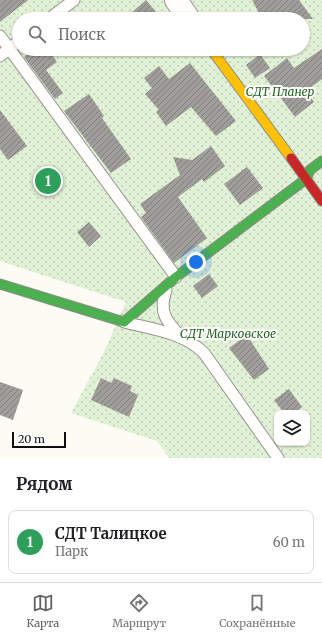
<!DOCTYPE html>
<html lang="ru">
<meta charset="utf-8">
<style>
body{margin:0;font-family:Merriweather,serif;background:#f6f6f6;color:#202124}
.controls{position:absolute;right:12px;bottom:12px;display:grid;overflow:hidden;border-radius:8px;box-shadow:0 1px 3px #0004}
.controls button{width:36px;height:36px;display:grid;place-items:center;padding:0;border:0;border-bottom:1px solid #e0e0e0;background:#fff;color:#202124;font:20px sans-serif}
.scale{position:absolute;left:12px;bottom:10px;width:54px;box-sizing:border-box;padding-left:4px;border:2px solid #0f0f0f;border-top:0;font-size:11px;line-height:14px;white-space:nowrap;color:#0f0f0f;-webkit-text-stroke:3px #fff;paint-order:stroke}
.you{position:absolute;left:196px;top:262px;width:14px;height:14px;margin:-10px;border:3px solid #fff;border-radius:50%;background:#1a73e8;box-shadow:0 0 0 6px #1a73e833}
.badge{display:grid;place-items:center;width:26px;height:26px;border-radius:50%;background:#62625f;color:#fff;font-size:13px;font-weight:700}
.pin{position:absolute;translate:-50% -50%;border:2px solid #fff;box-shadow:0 1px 4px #0006}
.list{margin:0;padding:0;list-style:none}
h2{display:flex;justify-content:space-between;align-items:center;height:52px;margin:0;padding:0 16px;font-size:17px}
h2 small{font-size:13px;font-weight:400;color:#757577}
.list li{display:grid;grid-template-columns:26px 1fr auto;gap:12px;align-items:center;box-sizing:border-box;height:64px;margin:0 8px 8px;padding:0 8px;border:1px solid #e0e0e0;border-radius:8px}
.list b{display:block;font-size:15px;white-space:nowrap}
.list p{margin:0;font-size:13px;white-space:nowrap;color:#757577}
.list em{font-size:13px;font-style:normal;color:#757577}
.icon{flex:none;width:22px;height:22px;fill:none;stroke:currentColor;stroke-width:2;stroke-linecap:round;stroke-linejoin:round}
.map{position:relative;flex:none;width:322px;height:458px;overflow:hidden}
.search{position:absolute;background:#fff;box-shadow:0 1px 3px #0004;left:12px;right:12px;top:12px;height:44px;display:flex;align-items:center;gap:10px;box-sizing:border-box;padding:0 14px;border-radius:22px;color:#757577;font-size:15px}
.sheet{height:124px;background:#fff}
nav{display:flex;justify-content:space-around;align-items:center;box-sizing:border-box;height:56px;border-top:1px solid #e0e0e0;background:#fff;font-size:11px;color:#757577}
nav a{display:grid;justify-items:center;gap:2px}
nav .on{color:#62625f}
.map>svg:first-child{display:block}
</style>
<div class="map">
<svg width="322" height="458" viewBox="0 0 322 458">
<defs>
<pattern id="park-dots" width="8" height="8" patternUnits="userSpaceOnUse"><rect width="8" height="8" fill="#e1f1d5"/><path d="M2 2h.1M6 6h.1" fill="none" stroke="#c0cdb6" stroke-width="1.8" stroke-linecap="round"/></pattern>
<pattern id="building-hatch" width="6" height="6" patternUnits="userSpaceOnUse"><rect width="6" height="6" fill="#9f9e9a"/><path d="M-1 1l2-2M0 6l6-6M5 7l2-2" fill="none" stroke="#807f7c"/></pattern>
</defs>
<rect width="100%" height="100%" fill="#fcfbf4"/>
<!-- park -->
<path fill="url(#park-dots)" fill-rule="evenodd" d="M0 0H322V458H169L157 441 71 413 104 352 126 302 0 261ZM19 19H303V49H19ZM277 413H307V443H277Z"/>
<!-- building -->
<g fill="url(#building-hatch)">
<path d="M0 0H28L0 22Z"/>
<path d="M146 0 162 19H124Z"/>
<path d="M252 0H299L313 19H262Z"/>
<path d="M34 49H48L57 62 46 70 63 93 55 99 24 57Z"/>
<path d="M322 49V79L306 91 314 102 295 117 264 76 287 58 294 68Z"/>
<path d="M260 54 270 68 255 78 246 65Z"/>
<path d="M190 63 236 121 216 136 191 107 166 126 156 112 159 110 145 94 152 88 144 78 159 66 169 79Z"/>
<path d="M89 94 104 116 102 118 131 159 111 173 64 111Z"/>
<path d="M0 110 27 146 8 160 0 149Z"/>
<path d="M211 146 225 166 204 182 202 179 178 197 207 238 174 263 141 217 146 213 140 204 180 175 173 157 192 160Z"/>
<path d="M247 167 263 188 240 205 224 184Z"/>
<path d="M89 222 101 236 89 247 77 232Z"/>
<path d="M209 274 218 286 202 298 193 286Z"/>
<path d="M247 335 269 369 254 380 229 348Z"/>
<path d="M101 378 111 383 114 378 132 386 130 391 138 395 129 417 91 400Z"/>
<path d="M0 382 23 390 13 420 0 415Z"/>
<path d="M289 389 302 407 294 413H284L274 400Z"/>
</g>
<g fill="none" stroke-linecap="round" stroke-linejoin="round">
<defs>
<g id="lane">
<path d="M49 19 74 0"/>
<path d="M0 36 176 277"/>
<path d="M0 56 19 41"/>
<path d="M166 290C158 313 167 322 182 338"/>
<path d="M124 322C151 329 183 332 204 353L278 458"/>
</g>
<path id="street" d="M176 0 189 19"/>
<path id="fast" d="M0 284 124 322 176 277 306 179 310 170 322 161"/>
<path id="slow" d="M211 49 291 158"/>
<path id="jam" d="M291 158 322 201"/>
</defs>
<!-- lane casing -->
<use href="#lane" stroke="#969592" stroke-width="13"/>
<!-- street casing -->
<use href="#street" stroke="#969592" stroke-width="24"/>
<!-- fast casing -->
<use href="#fast" stroke="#8c8c89" stroke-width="11"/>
<!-- slow casing -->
<use href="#slow" stroke="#8c8c89" stroke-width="11"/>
<!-- jam casing -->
<use href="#jam" stroke="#8c8c89" stroke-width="11"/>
<!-- lane -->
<use href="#lane" stroke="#fffefd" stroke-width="11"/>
<!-- street -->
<use href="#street" stroke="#fffefd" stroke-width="22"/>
<!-- fast -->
<use href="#fast" stroke="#4caf50" stroke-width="9"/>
<!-- slow -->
<use href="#slow" stroke="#ffc107" stroke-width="9"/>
<!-- jam -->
<use href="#jam" stroke="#c62828" stroke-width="9"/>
</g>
<g text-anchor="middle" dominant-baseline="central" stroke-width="4" stroke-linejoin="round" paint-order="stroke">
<!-- park labels -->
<g font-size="12" font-style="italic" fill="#236620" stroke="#fff">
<text x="280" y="91">СДТ Планер</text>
<text x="228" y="333">СДТ Марковское</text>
</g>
</g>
</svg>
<div class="controls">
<button><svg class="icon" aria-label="layers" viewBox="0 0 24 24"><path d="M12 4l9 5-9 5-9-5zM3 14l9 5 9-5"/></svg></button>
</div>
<div class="scale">20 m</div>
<div class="you"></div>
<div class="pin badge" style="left:48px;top:181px;background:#2e9e5b">1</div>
<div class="search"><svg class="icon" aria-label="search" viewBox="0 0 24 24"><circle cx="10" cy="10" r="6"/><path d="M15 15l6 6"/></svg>Поиск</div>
</div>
<section class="sheet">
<h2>Рядом<small></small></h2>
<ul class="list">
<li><span class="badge" style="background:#2e9e5b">1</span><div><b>СДТ Талицкое</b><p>Парк</p></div><em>60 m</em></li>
</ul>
</section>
<nav>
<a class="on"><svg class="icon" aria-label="map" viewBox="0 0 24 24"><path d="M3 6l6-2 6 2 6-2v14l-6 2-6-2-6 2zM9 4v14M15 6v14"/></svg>Карта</a>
<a><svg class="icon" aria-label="directions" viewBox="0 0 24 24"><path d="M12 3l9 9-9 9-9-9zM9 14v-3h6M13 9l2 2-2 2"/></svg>Маршрут</a>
<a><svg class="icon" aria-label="saved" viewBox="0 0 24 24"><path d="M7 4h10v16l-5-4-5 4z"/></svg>Сохранённые</a>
</nav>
